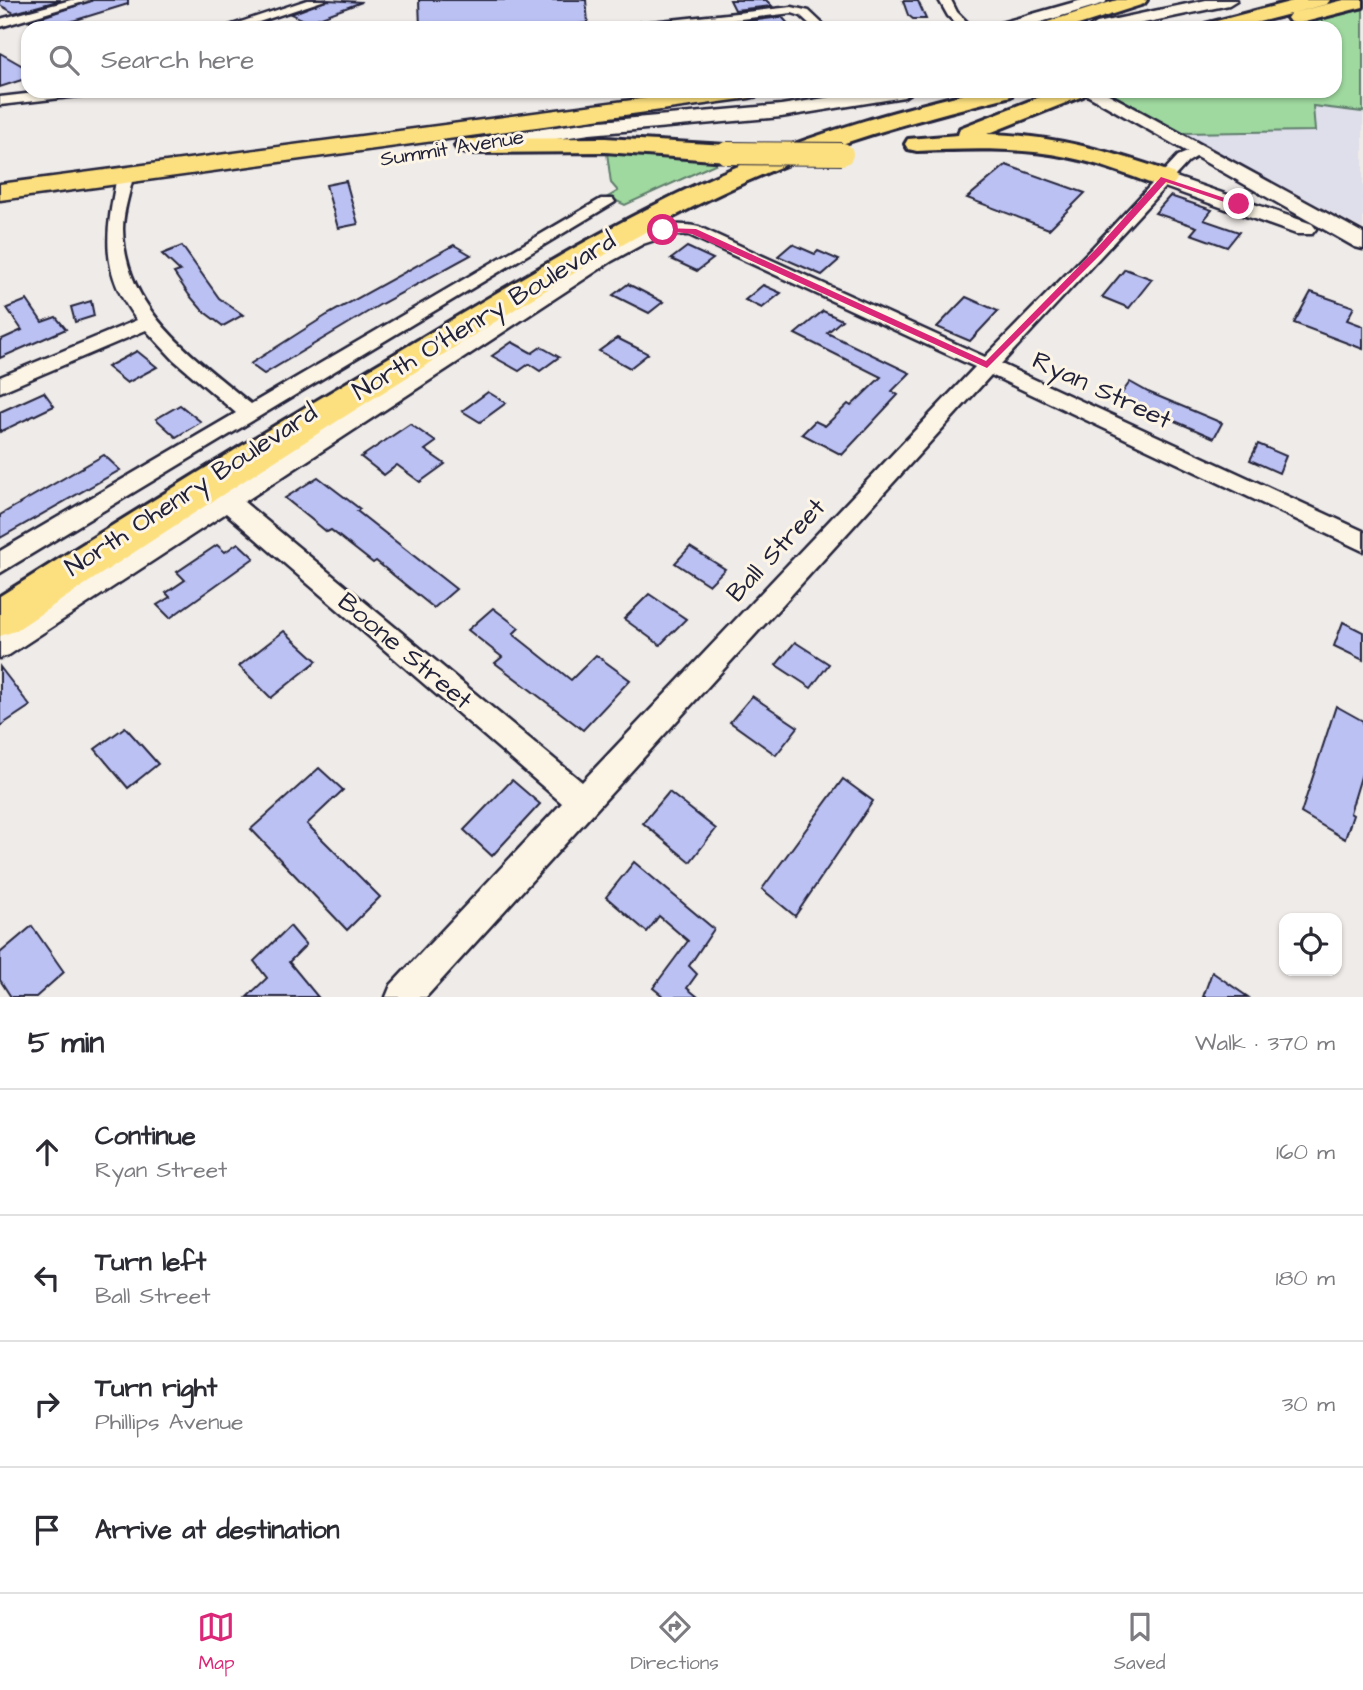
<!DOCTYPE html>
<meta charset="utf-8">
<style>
body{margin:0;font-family:"Architects Daughter",sans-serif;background:#f2f2f3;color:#2b2b33}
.controls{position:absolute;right:21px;bottom:21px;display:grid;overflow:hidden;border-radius:14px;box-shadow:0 2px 5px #0004}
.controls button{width:63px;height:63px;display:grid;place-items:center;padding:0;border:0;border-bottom:2px solid #e1e1e2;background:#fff;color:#2b2b33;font:35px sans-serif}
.stop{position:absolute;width:21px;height:21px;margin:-16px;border:5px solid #db2777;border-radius:50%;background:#fff}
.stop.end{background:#db2777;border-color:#fff;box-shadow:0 2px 7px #0008}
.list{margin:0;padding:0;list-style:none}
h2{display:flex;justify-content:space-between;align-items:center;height:91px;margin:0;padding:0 28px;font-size:30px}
h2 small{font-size:23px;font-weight:400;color:#7c7c81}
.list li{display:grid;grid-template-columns:46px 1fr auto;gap:21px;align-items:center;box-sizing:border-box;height:126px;padding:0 28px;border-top:2px solid #e1e1e2}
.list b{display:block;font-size:26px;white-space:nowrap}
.list p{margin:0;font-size:23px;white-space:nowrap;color:#7c7c81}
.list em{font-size:23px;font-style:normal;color:#7c7c81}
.icon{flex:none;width:38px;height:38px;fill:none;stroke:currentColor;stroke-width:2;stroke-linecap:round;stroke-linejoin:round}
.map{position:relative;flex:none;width:1363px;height:997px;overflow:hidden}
.search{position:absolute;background:#fff;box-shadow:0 2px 5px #0004;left:21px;right:21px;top:21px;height:77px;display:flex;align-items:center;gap:18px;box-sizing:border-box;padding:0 24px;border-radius:21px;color:#7c7c81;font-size:26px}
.sheet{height:595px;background:#fff}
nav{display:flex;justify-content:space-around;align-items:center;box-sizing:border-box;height:98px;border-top:2px solid #e1e1e2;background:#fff;font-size:19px;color:#7c7c81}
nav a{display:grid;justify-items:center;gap:4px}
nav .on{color:#db2777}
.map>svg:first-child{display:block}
</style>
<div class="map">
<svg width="1363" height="997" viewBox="0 0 1363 997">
<rect width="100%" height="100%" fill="#efebe8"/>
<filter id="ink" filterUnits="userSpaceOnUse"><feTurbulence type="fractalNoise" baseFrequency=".0143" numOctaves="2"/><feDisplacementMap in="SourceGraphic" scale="14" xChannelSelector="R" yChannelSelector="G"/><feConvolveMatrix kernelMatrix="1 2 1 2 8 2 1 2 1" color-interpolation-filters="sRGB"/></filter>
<g filter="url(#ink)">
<!-- built -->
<path fill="#dfdeeb" d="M1312 106 1363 112V229L1182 133 1314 131Z"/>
<!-- green -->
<g fill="#9fd99f" stroke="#607e6d" stroke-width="2">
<path d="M1363 9V112L1313 106 1315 131 1182 133 1107 91H1335V28H1285Z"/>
<path d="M607 153 673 158H728L625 205 608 197 618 191 611 183Z"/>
</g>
<!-- building -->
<g fill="#bbc1f3" stroke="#22223b" stroke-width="2">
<path d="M0 0H61L14 13 0 5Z"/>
<path d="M93 0H128V4L50 28H43L30 21Z"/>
<path d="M328 0 362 2 308 22 291 14Z"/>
<path d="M419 0H586L588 23 537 28H420Z"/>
<path d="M730 0H766L772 6 735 10Z"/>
<path d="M903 1H918L926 19H913L908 15Z"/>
<path d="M782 17 792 28H743L740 22Z"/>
<path d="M0 53 28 69V78L0 87Z"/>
<path d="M1006 165 1085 193 1049 229 967 198Z"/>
<path d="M346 181 358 224 338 228 326 185Z"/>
<path d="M1170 196 1212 210 1204 220 1239 232 1227 247 1191 234 1197 227 1155 213Z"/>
<path d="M792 244 815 254 818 251 839 260 822 275 778 256Z"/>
<path d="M454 245 471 255 381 304 264 374 250 364 327 315Z"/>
<path d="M182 246 219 298 243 315 223 326 203 311 189 295 174 273 180 271 162 254Z"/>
<path d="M687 247 713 259 697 271 671 259Z"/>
<path d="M1125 269 1152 279 1129 308 1102 297Z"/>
<path d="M628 284 663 302 649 313 613 295Z"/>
<path d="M763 285 781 293 762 308 745 300Z"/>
<path d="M1311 292 1354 307 1347 320 1363 326V349L1294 323Z"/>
<path d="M966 297 998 311 970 341 937 327Z"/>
<path d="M27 300 42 322 56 317 66 329 0 358V340L22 330 7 308Z"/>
<path d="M91 301 94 316 75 322 71 307Z"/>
<path d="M823 311 842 320 827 333 910 373 892 391 898 395 842 455 802 434 815 421 825 426 848 404 851 406 881 377 795 334Z"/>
<path d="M617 338 639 349 648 354 630 368 599 351Z"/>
<path d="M512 342 532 353 541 347 559 357 540 371 529 364 519 371 492 356Z"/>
<path d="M137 351 157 367 127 383 107 367Z"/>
<path d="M1130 382 1148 392 1222 423 1214 438 1119 397Z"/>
<path d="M44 392 54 406 0 432V412Z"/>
<path d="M488 392 506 403 480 422 462 411Z"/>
<path d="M180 405 201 422 176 437 156 419Z"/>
<path d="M410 424 436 442 425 450 445 464 420 482 397 465 384 475 361 457Z"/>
<path d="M1258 444 1286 456 1279 473 1250 460Z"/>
<path d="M104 455 120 470 0 538V515Z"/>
<path d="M318 477 360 509 357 511 456 589 434 608 376 561 373 563 331 530 327 532 285 498Z"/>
<path d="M238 543 254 558 170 618 157 605 170 597 166 593 185 580 177 572 217 545 225 552Z"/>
<path d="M690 547 725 569 709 585 675 563Z"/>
<path d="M649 594 686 619 660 645 624 619Z"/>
<path d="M493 608 519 628 513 634 571 680 596 655 630 680 583 730 495 663 502 657 468 630Z"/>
<path d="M1343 622 1363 632V660L1334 646Z"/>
<path d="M284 631 317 661 271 698 239 666Z"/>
<path d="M795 642 829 664 811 688 776 665Z"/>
<path d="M0 667 30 706 0 726Z"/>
<path d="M752 696 798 727 776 755 730 722Z"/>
<path d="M1336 706 1363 721V770L1350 813 1353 815 1345 839 1301 813Z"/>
<path d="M125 727 158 764 128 788 95 749Z"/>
<path d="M319 768 343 790 307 824 380 897 347 930 251 829Z"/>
<path d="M843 779 873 801 795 916 762 889Z"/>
<path d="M512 780 540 804 492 856 464 830Z"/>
<path d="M669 792 716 829 690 862 643 823Z"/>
<path d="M634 862 714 929 689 966 697 974 687 988 698 997H664L653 988 688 941 659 916 647 932 606 897Z"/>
<path d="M32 926 64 972 36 997H11L0 980V953Z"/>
<path d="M290 926 306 945 289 962 318 997H247L267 978 254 961Z"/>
<path d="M1212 972 1248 997H1203Z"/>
</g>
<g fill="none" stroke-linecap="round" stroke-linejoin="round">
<defs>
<g id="street">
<path d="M71 0H90L0 27V19Z"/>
<path d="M307 0H325L241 28H223Z"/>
<path d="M939 0H951L957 12 973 28H960L948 16Z"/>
<path d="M792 7 809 11 827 28H814L801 16 792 13 665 28H627L633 24Z"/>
<path d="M52 91H94L87 95 0 105V97Z"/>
<path d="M1197 148 1202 149 1204 152 1188 162 1001 364 1363 531V551L991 375 426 997H386L391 985 562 803 226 513 9 655 0 658V633L600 253C631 237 662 218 699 227L985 357 1093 247 1178 156ZM670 235H689L975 367 582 782 244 502 612 261 643 244Z"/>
<path d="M125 171 133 176C130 193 123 211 123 229 124 311 195 357 251 404L601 199H613L615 202 0 573V551L236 413 174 360 146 330 0 392V377L137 320C99 271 106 232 117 176Z"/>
</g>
<g id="secondary">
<path d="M1082 0H1107L1105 3 1021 28H995L997 24Z"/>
<path d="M1206 0H1237L1229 5 1120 28H1089L1097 23Z"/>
<path d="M869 91H913L904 97 781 117 590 134 467 152 460 150 457 146 460 142 467 140 590 122 781 105Z"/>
<path d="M1080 91H1103L1363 233V249L1355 247Z"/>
<path d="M1164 173 1312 224 1316 229 1312 234H1296L1156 184 1153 179 1156 174Z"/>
</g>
<path id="primary" d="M700 91H760L757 96 749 98 0 200V184Z"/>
<g id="highway">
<path d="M1117 0H1147L1144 4 1069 28H1038L1041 24Z"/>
<path d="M1297 0H1330L1327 4 1292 13 1344 0H1363V7L1297 24 1290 22 1287 18 1290 14 1236 28H1202L1205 24Z"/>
<path d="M976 91H1014L1011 96C928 117 845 139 766 173 648 223 541 293 433 361 292 449 153 539 15 631L0 636V596C127 516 254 437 383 361 502 290 620 215 748 162 822 131 898 110 976 91Z"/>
<path d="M1055 91H1086L1083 96 987 134C1053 135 1112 152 1173 173L1177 179 1173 185 1164 187 1155 185C1126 174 1097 163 1067 157 1018 147 967 149 917 151L908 149 905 144 908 139 958 135 960 128Z"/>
<path d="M605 138 727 145 736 148 740 153 736 158 727 161 605 152 467 153 458 151 455 146 458 141 467 139Z"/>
</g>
</defs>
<!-- street casing -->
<use href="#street" stroke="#22223b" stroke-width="5"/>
<!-- secondary casing -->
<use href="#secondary" stroke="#22223b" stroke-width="5"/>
<!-- primary casing -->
<use href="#primary" stroke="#22223b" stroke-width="5"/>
<!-- highway casing -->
<use href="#highway" stroke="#22223b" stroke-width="6"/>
<!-- street -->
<use href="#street" fill="#fcf5e5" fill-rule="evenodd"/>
<!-- secondary -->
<use href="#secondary" fill="#fcf5e5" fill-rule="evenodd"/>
<!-- primary -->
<use href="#primary" fill="#fce080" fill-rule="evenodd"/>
<!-- highway -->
<use href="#highway" fill="#fce080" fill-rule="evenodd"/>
<defs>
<path id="highway-bridge" d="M727 153 842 154"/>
</defs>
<!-- highway-bridge casing -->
<use href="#highway-bridge" stroke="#22223b" stroke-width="24" stroke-linecap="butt"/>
<!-- highway-bridge -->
<use href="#highway-bridge" stroke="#fce080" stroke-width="22"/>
</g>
</g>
<!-- route -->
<path fill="#db2777" d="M1161 177 1243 204 1236 206 1166 182 1102 253 987 368 692 234 659 230 663 228 696 229 986 361 1096 249Z"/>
<g text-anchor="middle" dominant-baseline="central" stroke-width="6" stroke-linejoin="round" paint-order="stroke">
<!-- far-street labels -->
<g font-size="21" fill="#22223b" stroke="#fcf5e5">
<text transform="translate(452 148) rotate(-9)">Summit Avenue</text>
</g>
<!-- street labels -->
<g font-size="26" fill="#22223b" stroke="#fcf5e5">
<text transform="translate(484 316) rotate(-31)">North O'Henry Boulevard</text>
<text transform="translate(1102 390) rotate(25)">Ryan Street</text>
<text transform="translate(191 490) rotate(-33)">North Ohenry Boulevard</text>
<text transform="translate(776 550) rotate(-47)">Ball Street</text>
<text transform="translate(405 651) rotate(40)">Boone Street</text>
</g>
</g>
</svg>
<div class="controls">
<button><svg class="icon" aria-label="locate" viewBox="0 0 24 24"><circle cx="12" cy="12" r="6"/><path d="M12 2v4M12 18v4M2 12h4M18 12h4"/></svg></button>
</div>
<div class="stop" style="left:663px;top:230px"></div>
<div class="stop end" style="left:1239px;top:204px"></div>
<div class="search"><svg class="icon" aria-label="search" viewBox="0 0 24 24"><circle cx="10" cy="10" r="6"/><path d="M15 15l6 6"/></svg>Search here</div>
</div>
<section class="sheet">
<h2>5 min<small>Walk · 370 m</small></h2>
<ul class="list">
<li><svg class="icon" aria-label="ahead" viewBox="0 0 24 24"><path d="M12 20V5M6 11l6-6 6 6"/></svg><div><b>Continue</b><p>Ryan Street</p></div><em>160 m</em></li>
<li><svg class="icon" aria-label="left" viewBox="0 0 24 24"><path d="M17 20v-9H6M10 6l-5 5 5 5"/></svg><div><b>Turn left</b><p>Ball Street</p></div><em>180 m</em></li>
<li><svg class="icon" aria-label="right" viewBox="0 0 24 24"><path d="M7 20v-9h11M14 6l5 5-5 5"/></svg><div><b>Turn right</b><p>Phillips Avenue</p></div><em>30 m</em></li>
<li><svg class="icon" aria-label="arrive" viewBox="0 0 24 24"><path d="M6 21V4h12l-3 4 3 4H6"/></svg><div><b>Arrive at destination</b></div></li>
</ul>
</section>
<nav>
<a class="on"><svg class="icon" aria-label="map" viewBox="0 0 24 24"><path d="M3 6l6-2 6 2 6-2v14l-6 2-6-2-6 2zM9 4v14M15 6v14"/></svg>Map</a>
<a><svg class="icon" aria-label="directions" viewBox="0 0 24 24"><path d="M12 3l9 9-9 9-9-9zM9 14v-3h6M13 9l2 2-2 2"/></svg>Directions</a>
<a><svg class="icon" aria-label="saved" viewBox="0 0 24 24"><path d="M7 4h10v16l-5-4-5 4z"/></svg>Saved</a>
</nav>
